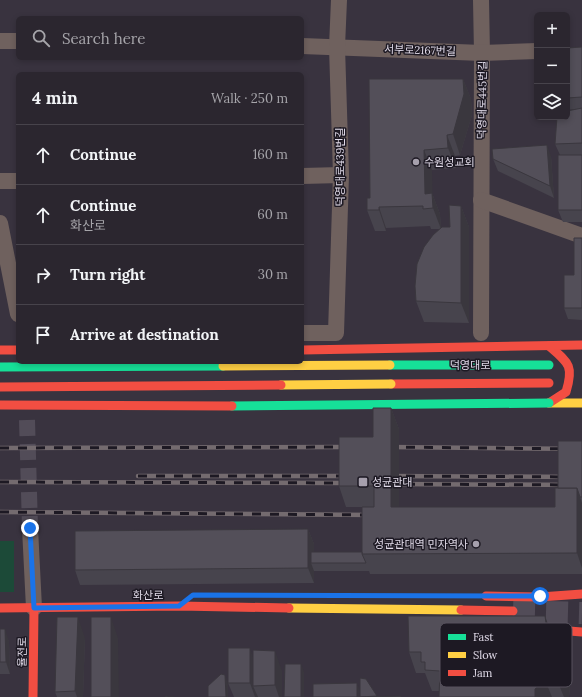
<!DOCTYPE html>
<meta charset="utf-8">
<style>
body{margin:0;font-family:Lora,"Noto Sans KR",serif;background:#332e37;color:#f1f3f6}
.controls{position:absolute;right:12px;top:12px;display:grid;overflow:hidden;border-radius:6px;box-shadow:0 2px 6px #0003}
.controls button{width:36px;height:36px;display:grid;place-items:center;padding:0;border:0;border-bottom:1px solid #47434b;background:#2b262f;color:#f1f3f6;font:20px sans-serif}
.stop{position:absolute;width:12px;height:12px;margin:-9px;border:3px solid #1a73e8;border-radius:50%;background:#fff}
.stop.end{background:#1a73e8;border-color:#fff;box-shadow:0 1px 4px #0008}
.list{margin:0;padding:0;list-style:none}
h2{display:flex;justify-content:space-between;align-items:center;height:52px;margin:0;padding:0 16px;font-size:17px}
h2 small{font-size:13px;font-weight:400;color:#a6a5aa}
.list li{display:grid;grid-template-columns:26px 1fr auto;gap:12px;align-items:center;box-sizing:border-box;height:60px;padding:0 16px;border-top:1px solid #47434b}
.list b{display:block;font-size:15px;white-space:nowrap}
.list p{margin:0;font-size:13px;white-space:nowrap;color:#a6a5aa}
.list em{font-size:13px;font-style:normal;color:#a6a5aa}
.icon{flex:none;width:22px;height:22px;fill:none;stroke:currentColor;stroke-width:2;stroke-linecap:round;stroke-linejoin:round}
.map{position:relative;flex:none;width:582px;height:697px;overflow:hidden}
.search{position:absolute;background:#2b262f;box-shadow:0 2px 6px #0003;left:16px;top:16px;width:288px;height:44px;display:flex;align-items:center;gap:10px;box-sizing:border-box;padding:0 14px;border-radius:6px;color:#a6a5aa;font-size:15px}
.panel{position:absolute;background:#2b262f;box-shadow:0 2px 6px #0003;left:16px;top:72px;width:288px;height:292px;border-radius:6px}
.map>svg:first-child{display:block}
</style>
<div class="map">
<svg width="582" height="697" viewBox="0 0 582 697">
<rect width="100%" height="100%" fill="#39333f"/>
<!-- green -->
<rect fill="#1c4a38" x="0" y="541" width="14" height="51"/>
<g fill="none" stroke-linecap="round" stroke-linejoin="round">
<!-- street-tunnel -->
<path stroke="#524c58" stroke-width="16" stroke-dasharray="16 8" stroke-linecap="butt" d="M27 420 30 528"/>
<!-- secondary-tunnel -->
<path stroke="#524c58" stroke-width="22" stroke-dasharray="22 11" stroke-linecap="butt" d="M513 611 582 613"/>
<!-- street -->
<g stroke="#6f615e" stroke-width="16">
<path d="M481 0 482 53 481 333"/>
<path d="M0 41H18"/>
<path d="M302 46 482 53 537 51"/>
<path d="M302 176 341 175"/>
<path d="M0 181H18"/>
<path d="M481 200 582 236"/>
<path d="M0 223 18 314"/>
<path d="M302 333H336L341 175 337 47 339 0"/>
<path d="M30 528 34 608"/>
</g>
<!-- fast -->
<path stroke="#16e098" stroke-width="9" d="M390 365H549"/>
<!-- slow -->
<g stroke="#ffcf43" stroke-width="9">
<path d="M549 403H582"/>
<path d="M289 608 461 610"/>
</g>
<!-- jam -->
<g stroke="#f24e42" stroke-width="9">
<path d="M549 346C569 363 574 366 566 392L549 403"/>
<path d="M0 350H18"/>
<path d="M302 350 582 345"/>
<path d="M391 384 549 383"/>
<path d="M486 596 540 597 582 594"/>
<path d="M0 608 179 606 289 608"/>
<path d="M461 610 513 611"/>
<path d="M519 627 582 632"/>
<path d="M33 697 34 608"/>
</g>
<defs>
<g id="rail">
<path d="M388 447 582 449"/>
<path d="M0 448 350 447"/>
<path d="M138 476H350"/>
<path d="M388 476 582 477"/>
<path d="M0 482 350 483"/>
<path d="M388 484 582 485"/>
<path d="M0 512 374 515"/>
</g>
</defs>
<!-- rail casing -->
<use href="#rail" stroke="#746b6f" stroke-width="4.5"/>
<!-- rail -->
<use href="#rail" stroke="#1d1923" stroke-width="3" stroke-dasharray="9" stroke-linecap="butt"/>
<!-- fast-bridge -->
<g stroke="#16e098" stroke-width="9">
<path d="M0 367 223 366"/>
<path d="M232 406 549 403"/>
</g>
<!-- slow-bridge -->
<g stroke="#ffcf43" stroke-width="9">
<path d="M223 366 390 365"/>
<path d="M281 385 391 384"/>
</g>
<!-- jam-bridge -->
<g stroke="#f24e42" stroke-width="9">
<path d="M0 387 281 385"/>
<path d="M0 405 232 406"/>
</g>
</g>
<!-- wall -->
<g fill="#47444d">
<path d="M582 47V222H563L558 210 560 155 555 144 577 109 567 110V48Z"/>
<path d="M463 79 471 99 472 115 460 155 455 156 456 168 432 170V193L440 214 441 229 450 227 461 206 469 227V323L424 322 416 301 440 229H431L430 226 386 228V231H375L367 210 370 198Z"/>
<path d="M551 156 554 198 498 171 493 159Z"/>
<path d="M582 238V320L568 319 564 308 574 275Z"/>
<path d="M391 408 399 429V507H555L558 488 582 441V574H370L369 571H314V583L80 585 75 570 308 529 314 544V552H362L374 507H346L339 486 373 437Z"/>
<path d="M545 616 550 630 566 648 571 676 569 697H439V691H432L425 673H416L409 652Z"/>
<path d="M0 629 9 641 10 674H0Z"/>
<path d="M85 638 83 697H57L55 692Z"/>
<path d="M253 657 282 671V697H234L228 683Z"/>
</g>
<!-- shaded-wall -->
<g fill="#3a373e">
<path d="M463 79 471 99 472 115 460 155 453 134Z"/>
<path d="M447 135 455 156 456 168 448 148Z"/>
<path d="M547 145 551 156 554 198 550 186Z"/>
<path d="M424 150 432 170 433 208 425 194Z"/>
<path d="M432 193 440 214 441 229 433 208Z"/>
<path d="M461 206 469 227V323L461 303Z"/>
<path d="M379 207 386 228V231L379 210Z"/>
<path d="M391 408 399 429V528L391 507Z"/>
<path d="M577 488 582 503V568L577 553Z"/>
<path d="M308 529 314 544V563H311L314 571V583L308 568Z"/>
<path d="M545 616 552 636 547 630Z"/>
<path d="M78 617 85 638 83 697H77L75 691Z"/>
<path d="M111 617 118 638 119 697H111Z"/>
<path d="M558 627 566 648 571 676 569 697H564L559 685Z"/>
<path d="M5 629 9 641 10 674 6 662Z"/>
<path d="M250 648 257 669 253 686 258 697H255L250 683Z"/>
<path d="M275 651 282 671V697H279L275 685Z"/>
<path d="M301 664 304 672V697H301Z"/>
<path d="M225 675 228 683V697H226Z"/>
<path d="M545 680 552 697H535V689Z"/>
<path d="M357 683 362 697H357Z"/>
</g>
<!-- building -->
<g fill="#534f59" stroke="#3a373e">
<path d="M582 47V97L567 98V48Z"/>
<path d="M536 49H537V70Z"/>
<path d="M369 79H463L464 94 453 134 447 135 448 148 424 150 425 194 432 193 433 208 423 209V206L379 207V210H367V198H370Z"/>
<path d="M582 108V143L555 144 557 117H567V111Z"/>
<path d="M547 145 550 186 493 159 492 149Z"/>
<rect x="558" y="155" width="24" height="55"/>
<path d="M449 205 461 206V303L416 301 415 286 417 264 424 247 433 235 442 227H450Z"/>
<path d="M574 238H582V308H564V275H574Z"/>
<path d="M373 408H391V507H555V488H577V553L362 554V507H374V486H339V437H373Z"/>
<path d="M558 441H582V497H580L577 488H558Z"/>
<path d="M308 529V568L75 570V531Z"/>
<path d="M311 552H362V554L366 563H311Z"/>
<path d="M408 616H545L547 630 558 627 563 655 562 673 559 685 545 680 535 689V697H439L440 671 425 670V662H421V652H409Z"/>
<path d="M57 617H78L75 691 55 692Z"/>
<rect x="91" y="617" width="20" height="80"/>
<path d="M0 629H5L6 662H0Z"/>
<rect x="228" y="648" width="22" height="35"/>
<path d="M253 650 275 651V685L253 686Z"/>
<path d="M285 664H301V697H284Z"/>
<path d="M221 674 225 675 226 697H208V686Z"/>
<path d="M360 678 366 679 377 696 360 697Z"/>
<path d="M357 683V697H366H313V684Z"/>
<path d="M165 696 174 697H165Z"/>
<path d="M401 696V697H368Z"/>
</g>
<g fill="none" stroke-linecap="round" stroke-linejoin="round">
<!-- route -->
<path stroke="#1a73e8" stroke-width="5" d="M30 528 34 608 179 606 193 595 540 596"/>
</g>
<!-- markers -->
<g fill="#a6a0ad" stroke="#1d1923" stroke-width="1.5">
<circle cx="416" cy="162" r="4"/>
<rect x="358" y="477" width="10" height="10" rx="2"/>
<circle cx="476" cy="544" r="4"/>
</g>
<g text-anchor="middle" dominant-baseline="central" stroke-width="3" stroke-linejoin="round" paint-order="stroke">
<!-- street labels -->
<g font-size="11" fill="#e0dae8" stroke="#1d1923">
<text transform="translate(420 50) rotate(2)">서부로2167번길</text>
<text transform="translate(482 100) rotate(-89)">덕영대로445번길</text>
<text transform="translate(340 167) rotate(-90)">덕영대로439번길</text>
<text x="470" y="365">덕영대로</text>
<text x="148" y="595">화산로</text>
<text transform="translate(22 652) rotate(-89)">율전로</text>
</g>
<!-- poi labels -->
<g font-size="11" fill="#e0dae8" stroke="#1d1923" text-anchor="start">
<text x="424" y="162">수원성교회</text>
<text x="372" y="482">성균관대</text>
<text x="468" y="544" text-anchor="end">성균관대역 민자역사</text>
</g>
</g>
<!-- legend -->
<rect x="440" y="623" width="132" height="64" rx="6" fill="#1d1923" stroke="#58535e" stroke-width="1"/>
<rect x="448" y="634" width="18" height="6" fill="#16e098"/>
<rect x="448" y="652" width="18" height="6" fill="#ffcf43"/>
<rect x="448" y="670" width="18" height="6" fill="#f24e42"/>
<g font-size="11" fill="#e0dae8">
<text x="473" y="641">Fast</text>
<text x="473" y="659">Slow</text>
<text x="473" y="677">Jam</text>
</g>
</svg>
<div class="controls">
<button>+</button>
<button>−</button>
<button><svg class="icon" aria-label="layers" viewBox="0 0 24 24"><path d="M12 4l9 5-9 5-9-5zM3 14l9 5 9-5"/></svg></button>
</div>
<div class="stop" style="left:540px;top:596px"></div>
<div class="stop end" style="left:30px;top:528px"></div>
<div class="search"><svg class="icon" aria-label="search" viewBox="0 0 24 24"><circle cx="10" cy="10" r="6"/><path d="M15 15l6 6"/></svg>Search here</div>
<section class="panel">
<h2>4 min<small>Walk · 250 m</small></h2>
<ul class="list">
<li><svg class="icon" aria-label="ahead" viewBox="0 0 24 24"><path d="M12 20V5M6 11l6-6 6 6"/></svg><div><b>Continue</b></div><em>160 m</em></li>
<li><svg class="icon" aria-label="ahead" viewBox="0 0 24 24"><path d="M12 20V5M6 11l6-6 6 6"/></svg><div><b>Continue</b><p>화산로</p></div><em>60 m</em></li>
<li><svg class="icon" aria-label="right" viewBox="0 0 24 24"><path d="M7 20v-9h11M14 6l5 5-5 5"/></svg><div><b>Turn right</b></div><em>30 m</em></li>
<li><svg class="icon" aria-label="arrive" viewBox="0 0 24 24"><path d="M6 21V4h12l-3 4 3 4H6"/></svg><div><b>Arrive at destination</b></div></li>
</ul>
</section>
</div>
